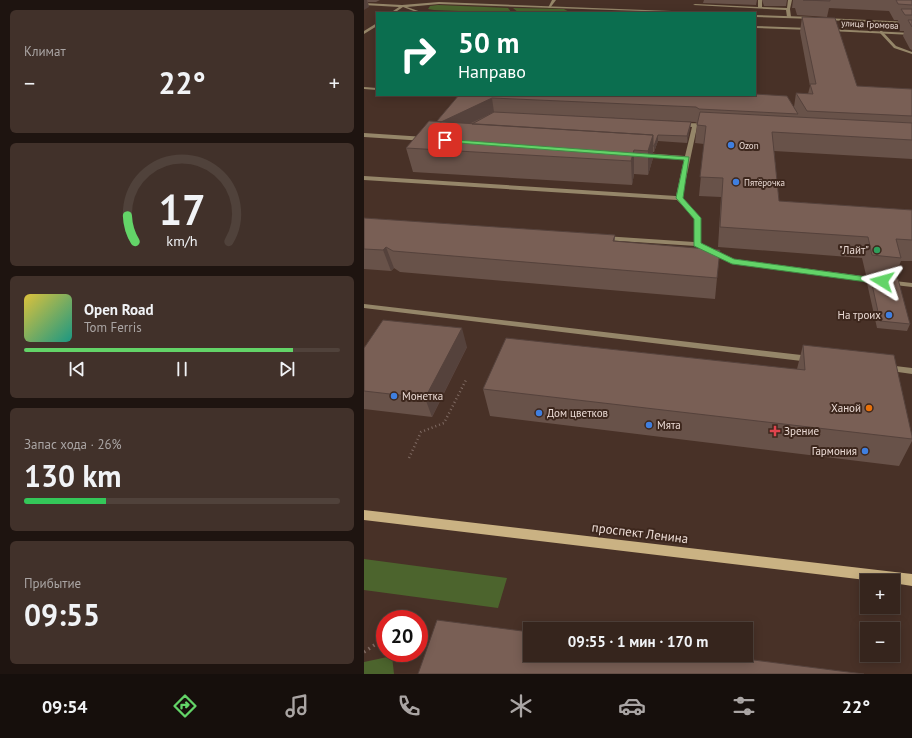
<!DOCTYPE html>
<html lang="ru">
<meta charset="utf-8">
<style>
:root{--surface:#36251d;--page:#41312a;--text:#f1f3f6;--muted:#aaa5a4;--line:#50423b;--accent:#63d468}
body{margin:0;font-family:"PT Sans",sans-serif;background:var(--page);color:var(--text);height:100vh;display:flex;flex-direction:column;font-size:15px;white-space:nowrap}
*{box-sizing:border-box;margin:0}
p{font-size:13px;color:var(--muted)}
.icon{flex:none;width:22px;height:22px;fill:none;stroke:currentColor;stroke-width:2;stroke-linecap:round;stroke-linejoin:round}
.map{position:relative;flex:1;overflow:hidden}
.sheet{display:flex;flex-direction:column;gap:10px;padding:10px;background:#1e1410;width:364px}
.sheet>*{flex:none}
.hud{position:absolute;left:12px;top:12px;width:380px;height:84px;border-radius:0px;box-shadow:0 2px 10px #0003,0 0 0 1px var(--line);background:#0b6e4f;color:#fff;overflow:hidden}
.fabs{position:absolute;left:496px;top:574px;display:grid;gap:8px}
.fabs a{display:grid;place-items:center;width:40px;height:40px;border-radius:0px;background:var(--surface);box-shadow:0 2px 10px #0003,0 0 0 1px var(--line);font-size:20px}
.speed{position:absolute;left:12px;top:610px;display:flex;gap:8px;font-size:20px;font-weight:700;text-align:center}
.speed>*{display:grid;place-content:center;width:52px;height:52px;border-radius:50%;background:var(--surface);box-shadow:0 2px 10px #0003,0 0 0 1px var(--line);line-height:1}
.speed .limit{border:6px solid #d22;background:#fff;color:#111}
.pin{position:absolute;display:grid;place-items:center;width:34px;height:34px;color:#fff;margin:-17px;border-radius:8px;box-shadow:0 2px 6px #0006}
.me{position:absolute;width:44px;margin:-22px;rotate:278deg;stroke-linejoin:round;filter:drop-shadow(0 0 3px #0008)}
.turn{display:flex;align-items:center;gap:14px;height:84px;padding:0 16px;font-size:18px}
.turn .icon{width:52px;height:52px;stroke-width:2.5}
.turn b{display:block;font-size:28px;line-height:34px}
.big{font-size:30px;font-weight:800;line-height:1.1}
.sheet .card{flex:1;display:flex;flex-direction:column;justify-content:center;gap:6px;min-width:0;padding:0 14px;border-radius:6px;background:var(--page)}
.sheet .dial{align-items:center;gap:0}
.dial svg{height:104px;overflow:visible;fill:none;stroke:var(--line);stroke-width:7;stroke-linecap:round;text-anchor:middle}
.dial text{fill:var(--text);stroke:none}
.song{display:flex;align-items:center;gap:12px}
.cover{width:48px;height:48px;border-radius:6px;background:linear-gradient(135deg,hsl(50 70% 55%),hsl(170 70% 35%))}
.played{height:4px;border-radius:2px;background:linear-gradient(90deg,var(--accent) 85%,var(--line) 85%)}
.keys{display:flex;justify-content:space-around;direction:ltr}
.heat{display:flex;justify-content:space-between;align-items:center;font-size:22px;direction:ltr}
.charge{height:6px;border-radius:3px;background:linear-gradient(90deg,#34c759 26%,var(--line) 0)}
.trip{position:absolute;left:159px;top:622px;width:230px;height:40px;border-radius:0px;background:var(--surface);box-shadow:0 2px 10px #0003,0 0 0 1px var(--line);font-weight:800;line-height:40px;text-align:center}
.menu{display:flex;height:64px;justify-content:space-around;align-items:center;background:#160f0c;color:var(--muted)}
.menu .icon{width:28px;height:28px}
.menu .active{color:var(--accent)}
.menu b{font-size:18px;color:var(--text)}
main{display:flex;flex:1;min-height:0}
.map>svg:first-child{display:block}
</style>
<main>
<section class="sheet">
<div class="card"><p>Климат</p>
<div class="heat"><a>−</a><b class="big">22°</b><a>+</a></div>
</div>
<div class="card dial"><svg viewBox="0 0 100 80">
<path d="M14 69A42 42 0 1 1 86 69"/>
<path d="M14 69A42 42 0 0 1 8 49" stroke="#63d468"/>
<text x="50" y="56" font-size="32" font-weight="700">17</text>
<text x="50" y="72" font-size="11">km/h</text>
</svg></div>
<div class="card">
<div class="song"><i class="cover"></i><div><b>Open Road</b><p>Tom Ferris</p></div></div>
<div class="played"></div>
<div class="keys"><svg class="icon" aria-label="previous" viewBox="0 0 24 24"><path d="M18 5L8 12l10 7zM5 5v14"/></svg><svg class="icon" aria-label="pause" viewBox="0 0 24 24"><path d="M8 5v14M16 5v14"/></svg><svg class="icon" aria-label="next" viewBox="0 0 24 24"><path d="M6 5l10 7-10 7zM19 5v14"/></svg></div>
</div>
<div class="card"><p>Запас хода · 26%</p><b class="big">130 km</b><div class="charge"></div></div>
<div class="card"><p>Прибытие</p><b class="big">09:55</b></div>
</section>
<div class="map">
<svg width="548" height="674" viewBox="0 0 548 674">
<rect width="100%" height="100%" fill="#483127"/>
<!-- green -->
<path fill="#4c642d" d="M 74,5 L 144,8 L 148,13 L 70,10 L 64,9 L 66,6 Z
M 149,8 L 200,9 L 207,13 L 155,13 Z
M 0,559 L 143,578 L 134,608 L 0,590 Z
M 28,656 L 30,674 L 0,674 L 0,662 Z"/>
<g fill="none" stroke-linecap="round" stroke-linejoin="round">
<!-- path-far1 -->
<path stroke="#7f6a62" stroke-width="2.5" stroke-dasharray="1 3" stroke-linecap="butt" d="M 45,458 L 57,432 L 80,423 L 102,380"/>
<!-- path -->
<path stroke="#7f6a62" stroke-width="3.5" stroke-dasharray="1.5 4" stroke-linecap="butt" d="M 0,652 L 21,638"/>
<!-- service -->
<path fill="#958669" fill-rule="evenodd" d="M 188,0 L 192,0 L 186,8 L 184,8 Z
M 394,0 L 398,0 L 398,7 L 423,8 L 424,0 L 428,0 L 426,9 L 427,17 L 425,18 L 423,17 L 422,10 L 329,5 L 331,4 L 394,7 Z
M 516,31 L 518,31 L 532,46 L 548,52 L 548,54 L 530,48 L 516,33 Z
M 0,87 L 13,88 L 13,90 L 0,89 Z
M 316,123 C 325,124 337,122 345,126 L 342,128 L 333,127 L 318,198 L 337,218 L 336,243 L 370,259 L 514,278 L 518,280 L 517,282 L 368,263 L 332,246 L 240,240 L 237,238 L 240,236 L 330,242 L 331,218 L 313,200 L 0,180 L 0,176 L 312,196 L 320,159 L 279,157 L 276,155 L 279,153 L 321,156 L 328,127 L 314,126 L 314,124 Z
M 0,133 L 61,137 L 64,139 L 61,141 L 0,137 Z
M 522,280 L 548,283 L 548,287 L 522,284 L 521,282 Z
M 0,304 L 446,356 L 449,357 L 450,359 L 449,361 L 446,362 L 0,308 Z
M 523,365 L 548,368 L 548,374 L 520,370 L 519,368 L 520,366 Z"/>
<!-- tertiary -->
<path fill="#958669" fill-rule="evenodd" d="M 75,2 L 334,12 L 336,13 L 75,4 L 43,7 L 60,13 L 55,13 L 39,7 L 30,13 L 26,13 L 35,7 L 0,5 L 0,3 L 38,5 Z
M 391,15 L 449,17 L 451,18 L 449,19 L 391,17 Z
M 460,18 L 548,22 L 548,24 L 461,20 Z
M 13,23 L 13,26 L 0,34 L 0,31 Z
M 391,26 L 446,28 L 448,29 L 446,30 L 391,28 Z
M 465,29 L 548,33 L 548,35 L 466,31 Z"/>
<!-- secondary -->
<path fill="#cab283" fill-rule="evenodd" d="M 0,510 L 548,574 L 548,586 L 529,583 L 529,581 L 510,581 L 0,520 Z"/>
</g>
<!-- wall -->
<path fill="#685249" d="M 0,0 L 16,0 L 12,2 L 4,2 L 5,7 Z
M 340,0 L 393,0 L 392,5 L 339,3 Z
M 398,0 L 423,0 L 422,6 L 400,6 Z
M 429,0 L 548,0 L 548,50 L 546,49 L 539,36 L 540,31 L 536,31 L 533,25 L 534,20 L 530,20 L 525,11 L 465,8 L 463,17 L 433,15 L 431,8 L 428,8 Z
M 438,17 L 493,86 L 548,89 L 548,159 L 410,151 L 415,201 L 548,210 L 548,261 L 537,261 L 530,278 L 546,324 L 543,331 L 513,328 L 503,283 L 505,276 L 502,275 L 498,258 L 354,247 L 357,197 L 335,196 L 340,144 L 331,143 L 333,123 L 331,122 L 152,113 L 327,122 L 326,128 L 323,143 L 294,141 L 290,152 L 289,152 L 289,158 L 284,175 L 270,174 L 268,185 L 49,172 L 42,148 L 73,121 L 95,95 L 430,107 L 432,93 L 444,94 L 446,86 L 436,32 Z
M 0,218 L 251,235 L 251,241 L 353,278 L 351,299 L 36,272 L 30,268 L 27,271 L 0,269 Z
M 439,345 L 548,436 L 548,441 L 535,466 L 126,416 L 119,389 L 433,369 Z
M 103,347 L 68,417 L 0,409 L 0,348 Z"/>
<!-- shaded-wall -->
<path fill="#55423c" d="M 0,0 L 3,0 L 5,7 L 0,10 Z
M 128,98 L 130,112 L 80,136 L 76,122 Z
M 327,122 L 326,128 L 323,143 L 323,136 Z
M 289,135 L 289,158 L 284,175 L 284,151 Z
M 294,135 L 294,141 L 290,152 L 290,146 Z
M 270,150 L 270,174 L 268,185 L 267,161 Z
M 22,247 L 30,268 L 27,271 L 19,250 Z
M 98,328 L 103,347 L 68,417 L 61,398 Z"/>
<!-- building -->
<path fill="#795f55" stroke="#55423c" d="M 439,0 L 466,0 L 466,1 Z
M 532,0 L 548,0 L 548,5 L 534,4 Z
M 537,9 L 548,9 L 548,15 L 541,15 Z
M 438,17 L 471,18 L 493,86 L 548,89 L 548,116 L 443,111 L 432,93 L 449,94 L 446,84 L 452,84 Z
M 544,20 L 548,20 L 548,27 Z
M 391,94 L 423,96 L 434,114 L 335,109 L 332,107 L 128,98 L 77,122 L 73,121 L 95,95 L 391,95 Z
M 130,112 L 327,122 L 323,136 L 294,135 L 290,146 L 289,146 L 289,135 L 108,124 Z
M 336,112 L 548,123 L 548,140 L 408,132 L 415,201 L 548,210 L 548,240 L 532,239 L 537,258 L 508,255 L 504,237 L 356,227 L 359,178 L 336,177 L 342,126 L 333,125 Z
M 65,121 L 289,135 L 284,151 L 270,150 L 267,161 L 42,148 Z
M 0,218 L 251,235 L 249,241 L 356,250 L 353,278 L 29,251 L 22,247 L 19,250 L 0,249 Z
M 506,275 L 534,279 L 546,324 L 516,321 Z
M 19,320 L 98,328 L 61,398 L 0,391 L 0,348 Z
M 142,338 L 441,370 L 439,345 L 530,355 L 548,436 L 548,439 L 119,389 Z
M 73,620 L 166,632 L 166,655 L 350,655 L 500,674 L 54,674 Z"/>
<!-- route -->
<path fill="#63d468" stroke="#408a44" d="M 79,139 L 325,157 L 319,198 L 337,218 L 337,243 L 370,259 L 518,279 L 522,281 L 518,284 L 368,264 L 330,246 L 330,219 L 312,198 L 320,160 L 81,142 L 79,142 Z"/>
<!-- markers -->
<g fill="#3f7fe0" stroke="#3d271d" stroke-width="1.5">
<circle cx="367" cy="145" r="4"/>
<circle cx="372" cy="182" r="4"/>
<circle cx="525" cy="315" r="4"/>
<circle cx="30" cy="396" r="4"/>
<circle cx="175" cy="413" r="4"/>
<circle cx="285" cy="425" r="4"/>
<circle cx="501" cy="451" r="4"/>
</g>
<circle fill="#2e9e5b" stroke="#3d271d" stroke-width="1.5" cx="513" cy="250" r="4"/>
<circle fill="#e8710a" stroke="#3d271d" stroke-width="1.5" cx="505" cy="408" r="4"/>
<path fill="#e0444e" stroke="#3d271d" stroke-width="1.5" d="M409 425h4v4h4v4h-4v4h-4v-4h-4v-4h4z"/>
<g text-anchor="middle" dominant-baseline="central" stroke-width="4" stroke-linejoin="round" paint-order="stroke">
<!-- far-street labels -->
<g font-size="9" fill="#ebdbd5" stroke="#3d271d">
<text transform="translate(506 24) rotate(3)">улица Громова</text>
</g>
<!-- far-poi labels -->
<g font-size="9" fill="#ebdbd5" stroke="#3d271d" text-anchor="start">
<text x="375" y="145">Ozon</text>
<text x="380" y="182">Пятёрочка</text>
</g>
<!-- poi labels -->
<g font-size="11" fill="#ebdbd5" stroke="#3d271d" text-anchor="end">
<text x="505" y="250">"Лайт"</text>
<text x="517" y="315">На троих</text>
<text x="38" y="396" text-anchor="start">Монетка</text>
<text x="497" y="408">Ханой</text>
<text x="183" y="413" text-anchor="start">Дом цветков</text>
<text x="293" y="425" text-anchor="start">Мята</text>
<text x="420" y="431" text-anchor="start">Зрение</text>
<text x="493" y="451">Гармония</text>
</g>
<!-- near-street labels -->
<g font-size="13" fill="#ebdbd5" stroke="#3d271d">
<text transform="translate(276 533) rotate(7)">проспект Ленина</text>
</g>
</g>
</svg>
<div class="fabs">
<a>+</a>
<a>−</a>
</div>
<div class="speed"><div class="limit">20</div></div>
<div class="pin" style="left:81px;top:140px;background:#d93025"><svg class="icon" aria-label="arrive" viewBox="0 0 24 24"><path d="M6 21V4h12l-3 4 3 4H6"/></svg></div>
<svg class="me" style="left:518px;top:281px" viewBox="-20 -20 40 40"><path d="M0-17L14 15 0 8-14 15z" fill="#63d468" stroke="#fff" stroke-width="4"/></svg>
<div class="trip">09:55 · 1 мин · 170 m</div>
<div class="hud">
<div class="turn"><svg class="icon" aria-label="right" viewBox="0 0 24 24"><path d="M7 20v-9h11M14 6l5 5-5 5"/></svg><div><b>50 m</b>Направо</div></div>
</div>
</div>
</main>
<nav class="menu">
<b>09:54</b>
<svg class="icon active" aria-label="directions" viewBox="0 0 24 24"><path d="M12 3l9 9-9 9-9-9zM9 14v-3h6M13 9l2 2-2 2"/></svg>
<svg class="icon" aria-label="music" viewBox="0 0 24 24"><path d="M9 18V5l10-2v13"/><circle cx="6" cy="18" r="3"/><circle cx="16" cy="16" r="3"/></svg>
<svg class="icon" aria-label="phone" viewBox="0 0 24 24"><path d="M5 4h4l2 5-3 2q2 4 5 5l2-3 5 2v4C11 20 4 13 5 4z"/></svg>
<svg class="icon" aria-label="climate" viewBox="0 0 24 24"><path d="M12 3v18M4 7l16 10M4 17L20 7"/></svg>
<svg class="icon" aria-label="car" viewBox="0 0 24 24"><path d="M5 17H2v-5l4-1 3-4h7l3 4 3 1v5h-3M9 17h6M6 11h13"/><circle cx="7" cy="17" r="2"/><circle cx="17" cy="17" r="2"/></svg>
<svg class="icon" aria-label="filters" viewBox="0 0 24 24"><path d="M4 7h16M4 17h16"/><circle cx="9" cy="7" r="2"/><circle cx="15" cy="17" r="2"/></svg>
<b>22°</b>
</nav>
